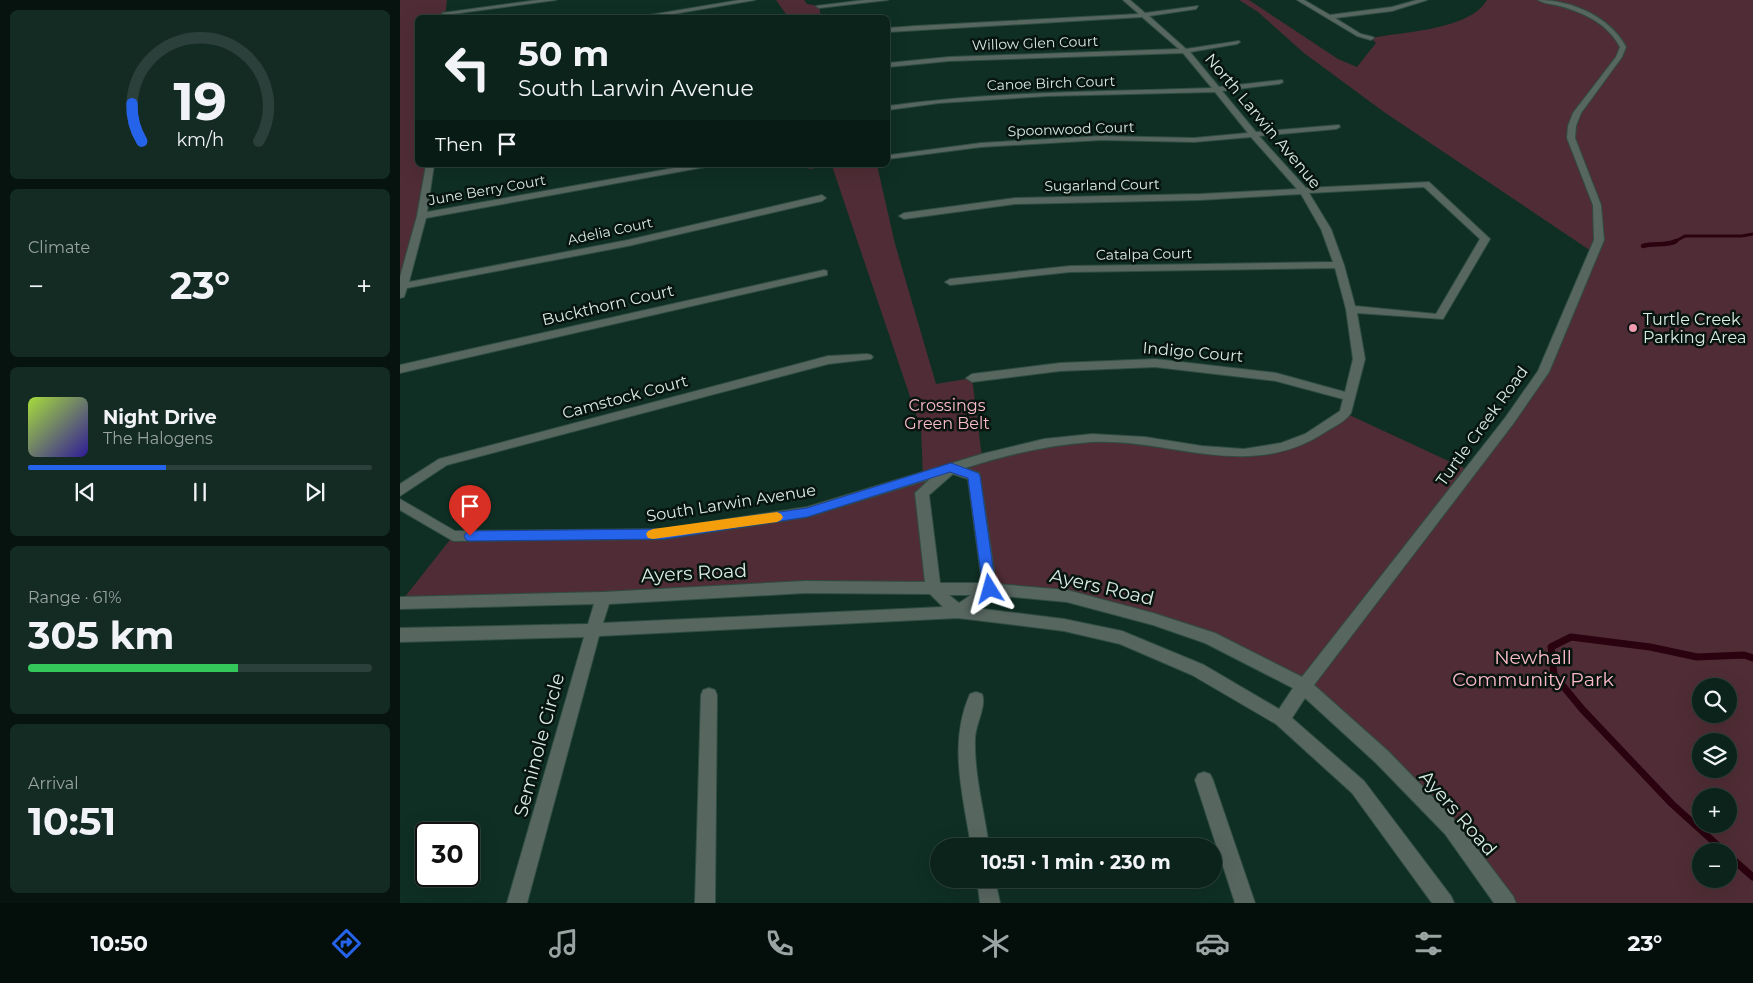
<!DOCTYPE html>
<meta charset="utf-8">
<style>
:root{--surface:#0b231b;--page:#142b24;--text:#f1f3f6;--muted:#9aa4a3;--line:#2b403a;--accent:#2563eb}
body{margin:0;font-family:Montserrat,sans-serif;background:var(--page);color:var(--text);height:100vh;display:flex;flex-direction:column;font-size:19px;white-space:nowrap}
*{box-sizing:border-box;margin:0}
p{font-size:16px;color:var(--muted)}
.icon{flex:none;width:28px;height:28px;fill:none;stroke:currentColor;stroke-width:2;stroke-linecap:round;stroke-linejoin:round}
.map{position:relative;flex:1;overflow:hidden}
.drawer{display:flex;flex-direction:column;gap:10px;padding:10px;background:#06130f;width:400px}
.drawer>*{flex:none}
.banner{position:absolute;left:15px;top:15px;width:475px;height:152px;border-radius:8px;box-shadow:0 5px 20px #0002,0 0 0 1px var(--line);background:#0b231b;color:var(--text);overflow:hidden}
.buttons{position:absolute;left:1292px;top:678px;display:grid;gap:10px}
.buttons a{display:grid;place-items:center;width:45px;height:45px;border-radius:50%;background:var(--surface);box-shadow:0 5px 20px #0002,0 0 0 1px var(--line);font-size:25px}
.speed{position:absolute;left:15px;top:822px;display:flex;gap:10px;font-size:25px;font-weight:700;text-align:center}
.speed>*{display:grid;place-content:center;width:65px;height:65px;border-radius:50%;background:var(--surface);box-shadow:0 5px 20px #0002,0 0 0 1px var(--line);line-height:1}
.speed .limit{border:2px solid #111;border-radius:8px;background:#fff;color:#111}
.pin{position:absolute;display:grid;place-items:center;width:42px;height:42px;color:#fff;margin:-51px -21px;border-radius:50% 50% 50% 0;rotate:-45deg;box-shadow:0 0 5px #0007}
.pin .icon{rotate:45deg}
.me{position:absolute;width:55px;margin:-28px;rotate:352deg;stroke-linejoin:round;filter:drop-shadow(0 0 4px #0008)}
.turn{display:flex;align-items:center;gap:18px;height:105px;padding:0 20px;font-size:22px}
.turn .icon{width:65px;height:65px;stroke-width:2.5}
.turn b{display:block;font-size:35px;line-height:42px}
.then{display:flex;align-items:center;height:48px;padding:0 20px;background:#0003;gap:10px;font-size:19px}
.big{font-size:38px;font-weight:700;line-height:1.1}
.drawer .widget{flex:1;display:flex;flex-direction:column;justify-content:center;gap:8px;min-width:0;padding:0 18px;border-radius:8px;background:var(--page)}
.drawer .dial{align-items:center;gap:0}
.dial svg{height:130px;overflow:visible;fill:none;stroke:var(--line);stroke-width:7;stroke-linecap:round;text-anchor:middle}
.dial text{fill:var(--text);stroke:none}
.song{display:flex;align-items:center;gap:15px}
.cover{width:60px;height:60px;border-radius:8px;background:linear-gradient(135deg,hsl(80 70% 55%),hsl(250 70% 35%))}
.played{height:5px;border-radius:2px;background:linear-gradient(90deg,var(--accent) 40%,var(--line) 40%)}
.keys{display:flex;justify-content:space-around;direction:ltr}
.heat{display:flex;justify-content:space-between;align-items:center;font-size:28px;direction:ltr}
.charge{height:8px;border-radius:4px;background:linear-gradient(90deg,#34c759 61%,var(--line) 0)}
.trip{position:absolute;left:530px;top:838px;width:292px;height:50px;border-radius:25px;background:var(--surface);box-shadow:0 5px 20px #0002,0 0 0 1px var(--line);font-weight:700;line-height:50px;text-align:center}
.dock{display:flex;height:80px;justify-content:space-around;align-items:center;background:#040e0b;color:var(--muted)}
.dock .icon{width:35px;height:35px}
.dock .selected{color:var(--accent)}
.dock b{font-size:22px;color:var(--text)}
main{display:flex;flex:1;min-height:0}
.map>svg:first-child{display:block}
</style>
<main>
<section class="drawer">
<div class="widget dial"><svg viewBox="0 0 100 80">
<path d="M14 69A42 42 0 1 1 86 69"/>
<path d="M14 69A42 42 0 0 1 8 46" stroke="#2563eb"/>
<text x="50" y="56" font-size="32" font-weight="700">19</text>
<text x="50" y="72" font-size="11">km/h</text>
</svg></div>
<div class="widget"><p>Climate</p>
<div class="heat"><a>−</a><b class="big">23°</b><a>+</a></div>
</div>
<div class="widget">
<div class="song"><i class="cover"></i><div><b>Night Drive</b><p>The Halogens</p></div></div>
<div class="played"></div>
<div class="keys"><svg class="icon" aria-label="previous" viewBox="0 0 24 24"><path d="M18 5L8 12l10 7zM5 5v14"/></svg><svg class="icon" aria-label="pause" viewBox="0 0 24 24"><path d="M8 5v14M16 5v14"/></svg><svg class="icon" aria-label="next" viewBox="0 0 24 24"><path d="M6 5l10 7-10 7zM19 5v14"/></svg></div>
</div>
<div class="widget"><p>Range · 61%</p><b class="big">305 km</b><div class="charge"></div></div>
<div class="widget"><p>Arrival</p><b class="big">10:51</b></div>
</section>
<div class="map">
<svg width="1353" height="903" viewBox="0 0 1353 903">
<rect width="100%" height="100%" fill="#0f2f24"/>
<!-- green -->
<path fill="#502d36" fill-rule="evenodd" d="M 0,0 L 47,0 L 45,17 L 18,18 L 18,165 L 30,165 L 0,295 Z
M 376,0 L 404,0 L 407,4 L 419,6 L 421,17 L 388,17 Z
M 839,0 L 849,0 L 938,59 L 957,67 L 976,43 L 971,38 C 1002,32 1070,30 1087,0 L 1353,0 L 1353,903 L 1106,903 L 1051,828 L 904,686 L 810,638 L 667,596 L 590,589 L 574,476 L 551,468 L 522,493 L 533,588 L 0,603 L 53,536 L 264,534 L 407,512 L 523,476 L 521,429 L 432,166 L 409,169 L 407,165 L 477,165 L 495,244 L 536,384 L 572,378 L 582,458 L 692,438 L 844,453 L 883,447 L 945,413 L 1070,471 L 1143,372 L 1194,253 L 984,112 L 904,53 L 858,12 ZM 1301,686 L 1329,686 L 1329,714 L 1301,714 ZM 1301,741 L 1329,741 L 1329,769 L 1301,769 ZM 1301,796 L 1329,796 L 1329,824 L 1301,824 ZM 1301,851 L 1329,851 L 1329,879 L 1301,879 Z"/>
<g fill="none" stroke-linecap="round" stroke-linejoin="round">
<!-- stream-far2 -->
<path stroke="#2a0210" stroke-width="3" d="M 1274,242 L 1285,236 L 1342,236 L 1353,234"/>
<!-- stream-far1 -->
<path stroke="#2a0210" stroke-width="4.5" d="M 1243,246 C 1254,243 1268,246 1276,241"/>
<!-- stream -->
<path stroke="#2a0210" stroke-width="7" d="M 1324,851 L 1272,804 L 1182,709 L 1154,675 L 1151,647 L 1171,637 L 1250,647 L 1297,657 L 1344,655 L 1353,658
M 1329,856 L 1353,877"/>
<defs>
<path id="minor" d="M 138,0 L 156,0 L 45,15 L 42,13 Z
M 340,0 L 355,0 L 250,18 L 232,18 Z
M 465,0 L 488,0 L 419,8 L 416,6 Z
M 723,0 L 730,0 L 745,13 L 798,6 L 796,9 L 749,16 L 786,49 L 839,41 L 840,42 L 837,44 L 790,52 L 819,87 L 882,80 L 883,82 L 879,84 L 822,91 L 856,132 L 939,125 L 940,127 L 936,129 L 859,136 L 906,188 L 1029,182 L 1090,239 L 1043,319 L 957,313 L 965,359 L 951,413 C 946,421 935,426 927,431 C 850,483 773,438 691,442 C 648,445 606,455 565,468 L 579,473 L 580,476 L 596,584 L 667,590 L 753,613 L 815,633 L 902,677 L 1105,418 L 1138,371 L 1194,240 L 1193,205 L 1167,138 L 1168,126 L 1173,113 L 1216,57 L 1220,47 C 1208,24 1185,13 1160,6 C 1153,4 1144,4 1138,0 C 1172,0 1210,17 1226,47 L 1222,57 L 1181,113 L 1176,126 L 1175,138 L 1201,205 L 1204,240 L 1149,372 L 1113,424 L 914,685 L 988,751 L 1057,822 L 1113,896 L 1116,903 L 1094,903 L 1045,834 L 976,763 L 905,698 L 892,718 L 964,781 L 1051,896 L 1054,903 L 1032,903 L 952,793 L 876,724 L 792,675 L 720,644 L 664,631 L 558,618 L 199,636 L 127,903 L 107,903 L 184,637 L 0,642 L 0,628 L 188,624 L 194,604 L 0,609 L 0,597 L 204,592 L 405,581 L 525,582 L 515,493 L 530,479 L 407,517 L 264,539 L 53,541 L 0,510 L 0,499 L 55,531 L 264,529 L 407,507 L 582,454 L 644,439 L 692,434 L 745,437 L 802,446 L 844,449 L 881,443 L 905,434 L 940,411 L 943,399 L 876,381 L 755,367 L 660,371 L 572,382 L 566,378 L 572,374 L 660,363 L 755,359 L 876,373 L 945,392 L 953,359 L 946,309 L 935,268 L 670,272 L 550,285 L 545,282 L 550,279 L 670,266 L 933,262 L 921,229 L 901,194 L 800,200 L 615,204 L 504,219 L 499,216 L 504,213 L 615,198 L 800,194 L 897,189 L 851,137 L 794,142 L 701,140 L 581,147 L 488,159 L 488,155 L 490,155 L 581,143 L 701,136 L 794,138 L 848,133 L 815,92 L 648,96 L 539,103 L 488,110 L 488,106 C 595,91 703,92 812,88 L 783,53 L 549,61 L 488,67 L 488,63 L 549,57 L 779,49 L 742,17 L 488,32 L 488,28 L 515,26 L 739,14 ZM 1024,187 L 1080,239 L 1036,314 L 955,306 L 944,265 L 931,229 L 909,193 ZM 553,474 L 568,479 L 582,583 L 540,583 L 529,495 ZM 405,593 L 530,594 L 543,607 L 203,623 L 209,604 ZM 549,595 L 571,595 L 559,603 ZM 592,595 L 667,602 L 753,625 L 805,643 L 893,688 L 879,709 L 804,665 L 722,631 L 664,619 L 575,608 Z
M 897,0 L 904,0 L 930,15 L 992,7 L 1017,0 L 1027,0 L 992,11 L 935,18 L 961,34 L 973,37 L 974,38 L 971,40 L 957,36 Z
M 26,165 L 34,165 L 27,212 L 291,165 L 309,165 L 305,167 L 26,218 L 9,282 L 228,240 L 422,195 L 426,198 L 422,201 L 228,246 L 7,288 L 4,297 L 0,298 L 0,277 L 17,216 Z
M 424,270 L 427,271 L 427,275 L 0,373 L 0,365 Z
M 467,354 L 471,355 L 473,357 L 471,359 L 428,364 L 47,465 L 0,496 L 0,484 L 39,459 L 428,356 Z
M 309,688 L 315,690 L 317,695 L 315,903 L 295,903 L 301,695 L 303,690 Z
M 576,692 L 582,694 C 587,706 575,725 575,739 C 574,775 584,810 589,846 L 571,846 C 563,795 548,743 570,694 Z
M 804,772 L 810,774 L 813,780 L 855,903 L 835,903 L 795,780 L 798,774 Z
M 577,879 L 595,879 L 600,903 L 580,903 Z"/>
</defs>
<!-- minor casing -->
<use href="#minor" stroke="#2f4d43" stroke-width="2"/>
<!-- minor -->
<use href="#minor" fill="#586660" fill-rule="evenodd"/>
</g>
<!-- route -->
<path fill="#2563eb" stroke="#184099" d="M 551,463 L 578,473 L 580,476 L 596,589 L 594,593 L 590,594 L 585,593 L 583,589 L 568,478 L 550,472 L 407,517 L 264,539 L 70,541 L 66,540 L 64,536 L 66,533 L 70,531 L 264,529 L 407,508 Z"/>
<!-- slow -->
<path fill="#f59e0b" d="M 377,512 L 381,514 L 383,517 L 381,520 L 377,522 L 253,539 L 248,538 L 246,534 L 248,531 L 253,529 Z"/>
<!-- markers -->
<circle fill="#f29aaf" stroke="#07140f" stroke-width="2" cx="1233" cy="328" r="5"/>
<g text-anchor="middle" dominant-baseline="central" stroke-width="5" stroke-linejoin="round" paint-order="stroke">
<!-- far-street labels -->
<g font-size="14" fill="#d9ebe3" stroke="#07140f">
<text transform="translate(635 43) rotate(-2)">Willow Glen Court</text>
<text transform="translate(651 83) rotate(-2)">Canoe Birch Court</text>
<text transform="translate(671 129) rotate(-2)">Spoonwood Court</text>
<text transform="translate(702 185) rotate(-1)">Sugarland Court</text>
<text transform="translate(87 190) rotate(-10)">June Berry Court</text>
<text transform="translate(210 231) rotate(-12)">Adelia Court</text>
<text transform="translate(744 254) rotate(-1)">Catalpa Court</text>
</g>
<!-- street labels -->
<g font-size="16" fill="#d9ebe3" stroke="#07140f">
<text transform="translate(863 121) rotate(50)">North Larwin Avenue</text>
<text transform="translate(208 305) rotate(-13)">Buckthorn Court</text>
<text transform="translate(793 352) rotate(5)">Indigo Court</text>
<text transform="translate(225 397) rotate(-15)">Camstock Court</text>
<text transform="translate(1082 426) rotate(-54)">Turtle Creek Road</text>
<text transform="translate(331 503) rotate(-9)">South Larwin Avenue</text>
</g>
<!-- poi labels -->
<g font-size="16" fill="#d9ebe3" stroke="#07140f" text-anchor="start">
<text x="1243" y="319">Turtle Creek<tspan x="1243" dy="18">Parking Area</tspan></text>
</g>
<!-- park labels -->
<g font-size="16" fill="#fdbbc9" stroke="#07140f">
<text x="547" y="405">Crossings<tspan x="547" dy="18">Green Belt</tspan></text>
</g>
<!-- near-street labels -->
<g font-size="19" fill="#d9ebe3" stroke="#07140f">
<text transform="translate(294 573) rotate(-3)">Ayers Road</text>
<text transform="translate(702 587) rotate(13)">Ayers Road</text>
<text transform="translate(139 745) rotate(-75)">Seminole Circle</text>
<text transform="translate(1058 813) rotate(49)">Ayers Road</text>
</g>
<!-- near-park labels -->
<g font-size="19" fill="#fdbbc9" stroke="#07140f">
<text x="1133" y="657">Newhall<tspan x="1133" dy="22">Community Park</tspan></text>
</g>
</g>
</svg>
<div class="buttons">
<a><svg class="icon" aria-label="search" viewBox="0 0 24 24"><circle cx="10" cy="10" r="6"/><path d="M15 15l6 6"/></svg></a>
<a><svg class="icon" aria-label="layers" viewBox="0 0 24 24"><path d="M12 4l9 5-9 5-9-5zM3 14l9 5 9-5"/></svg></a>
<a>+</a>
<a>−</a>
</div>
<div class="speed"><div class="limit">30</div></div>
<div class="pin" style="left:70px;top:536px;background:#d93025"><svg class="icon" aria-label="arrive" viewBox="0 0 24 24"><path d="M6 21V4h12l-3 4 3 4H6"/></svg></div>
<svg class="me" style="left:590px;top:589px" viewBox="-20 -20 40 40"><path d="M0-17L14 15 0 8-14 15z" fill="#2563eb" stroke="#fff" stroke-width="4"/></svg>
<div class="trip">10:51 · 1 min · 230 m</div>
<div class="banner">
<div class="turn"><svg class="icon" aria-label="left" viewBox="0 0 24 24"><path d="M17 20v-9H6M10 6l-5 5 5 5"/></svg><div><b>50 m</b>South Larwin Avenue</div></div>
<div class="then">Then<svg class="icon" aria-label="arrive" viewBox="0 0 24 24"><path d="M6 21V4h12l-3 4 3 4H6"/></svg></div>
</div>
</div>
</main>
<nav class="dock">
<b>10:50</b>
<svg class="icon selected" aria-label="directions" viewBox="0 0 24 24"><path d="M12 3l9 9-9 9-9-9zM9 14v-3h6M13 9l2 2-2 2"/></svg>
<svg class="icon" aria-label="music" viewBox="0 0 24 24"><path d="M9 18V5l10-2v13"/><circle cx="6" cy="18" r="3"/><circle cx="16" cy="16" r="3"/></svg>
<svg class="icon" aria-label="phone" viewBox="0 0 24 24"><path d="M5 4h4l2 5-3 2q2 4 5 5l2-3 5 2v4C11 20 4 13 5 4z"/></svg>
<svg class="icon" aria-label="climate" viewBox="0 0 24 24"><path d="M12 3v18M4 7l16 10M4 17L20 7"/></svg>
<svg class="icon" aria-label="car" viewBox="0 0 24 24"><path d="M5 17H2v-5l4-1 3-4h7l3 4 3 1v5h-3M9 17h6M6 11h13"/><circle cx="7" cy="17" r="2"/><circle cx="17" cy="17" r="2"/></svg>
<svg class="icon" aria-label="filters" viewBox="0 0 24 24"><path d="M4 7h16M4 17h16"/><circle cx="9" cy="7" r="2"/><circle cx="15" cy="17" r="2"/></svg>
<b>23°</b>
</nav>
